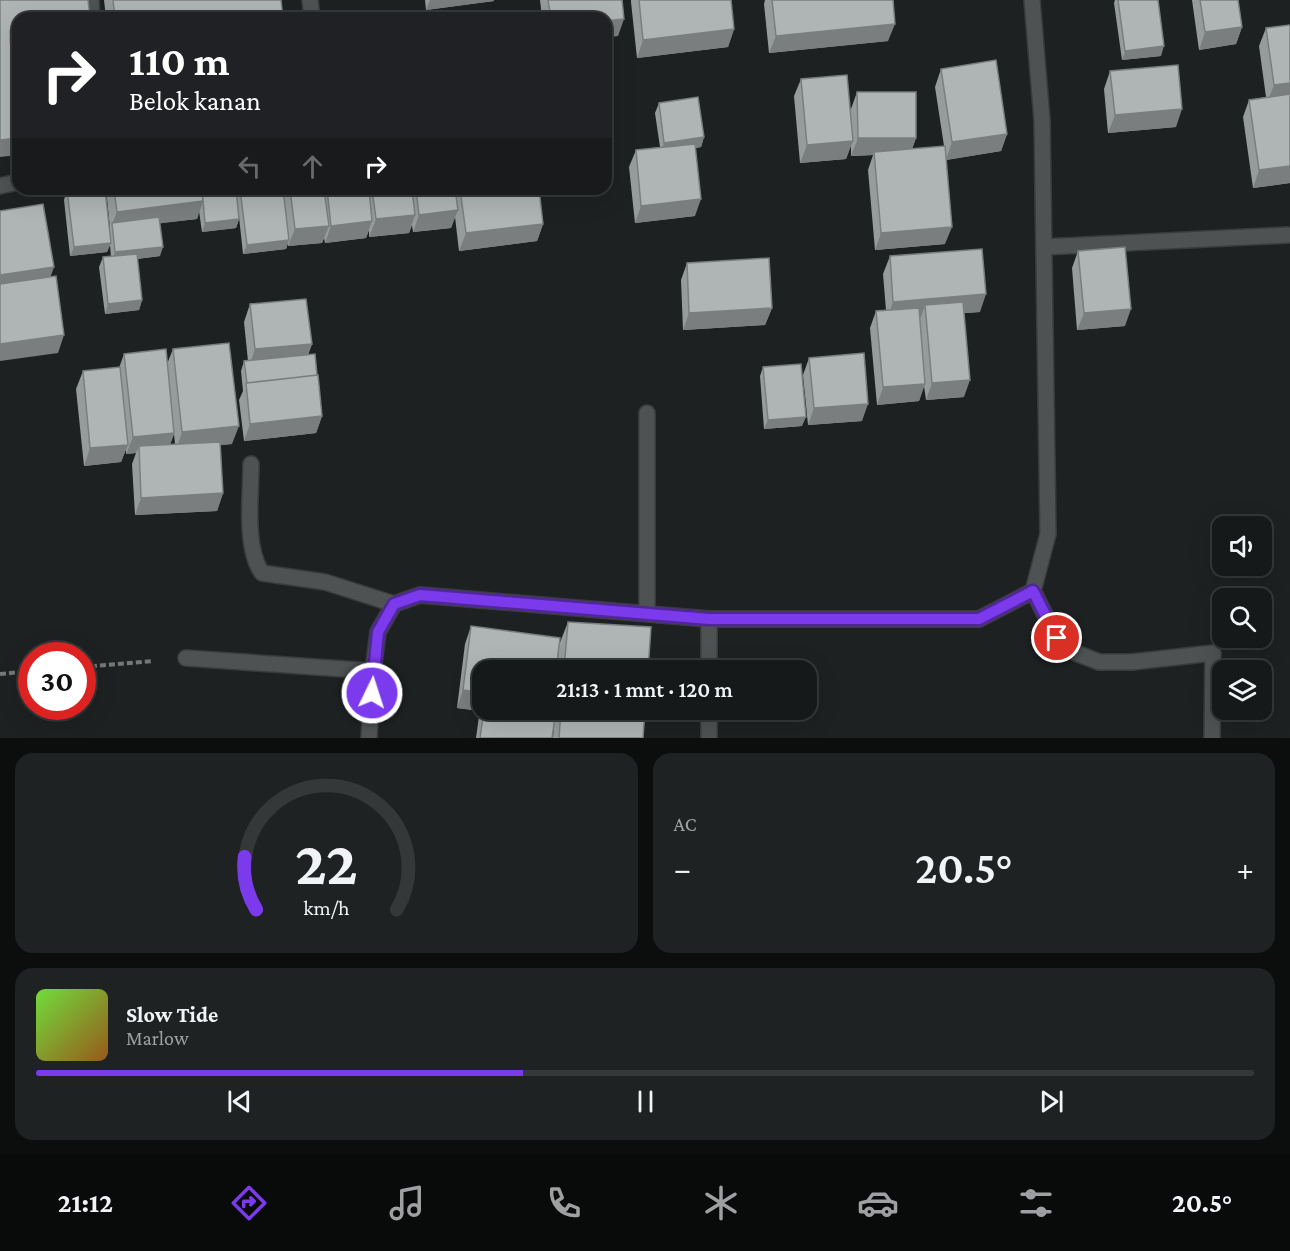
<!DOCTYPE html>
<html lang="id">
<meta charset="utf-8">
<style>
:root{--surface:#16191a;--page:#1f2223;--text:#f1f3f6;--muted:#9ea0a2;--line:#353839;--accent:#7c3aed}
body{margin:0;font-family:"Crimson Pro",serif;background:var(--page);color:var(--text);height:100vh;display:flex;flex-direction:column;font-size:22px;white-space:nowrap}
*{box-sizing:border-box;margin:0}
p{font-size:20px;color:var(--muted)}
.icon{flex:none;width:33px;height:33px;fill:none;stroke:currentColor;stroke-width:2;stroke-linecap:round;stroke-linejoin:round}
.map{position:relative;height:738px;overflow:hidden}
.sheet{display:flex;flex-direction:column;gap:15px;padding:15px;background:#0c0e0e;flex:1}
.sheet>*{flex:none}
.guide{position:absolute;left:12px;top:12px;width:600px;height:183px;border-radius:18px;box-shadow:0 6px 24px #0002,0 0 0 2px var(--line);background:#202124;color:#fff;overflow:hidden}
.buttons{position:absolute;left:1212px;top:516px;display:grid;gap:12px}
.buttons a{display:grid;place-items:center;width:60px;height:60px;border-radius:12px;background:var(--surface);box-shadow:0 6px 24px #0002,0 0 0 2px var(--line);font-size:30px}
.speed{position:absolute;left:18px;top:642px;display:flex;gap:12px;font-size:30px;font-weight:700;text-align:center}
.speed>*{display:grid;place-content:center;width:78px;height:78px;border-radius:50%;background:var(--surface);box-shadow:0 6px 24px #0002,0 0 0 2px var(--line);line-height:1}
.speed .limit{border:9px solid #d22;background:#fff;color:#111}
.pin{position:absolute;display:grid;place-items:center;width:51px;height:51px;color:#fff;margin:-26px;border:3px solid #fff;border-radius:50%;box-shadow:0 2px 6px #0007}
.me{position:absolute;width:66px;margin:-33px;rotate:4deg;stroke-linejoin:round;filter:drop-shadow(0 0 4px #0008)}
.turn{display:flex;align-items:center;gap:21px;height:126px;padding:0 18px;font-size:27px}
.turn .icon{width:78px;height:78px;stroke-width:2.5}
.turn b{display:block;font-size:42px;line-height:51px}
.lanes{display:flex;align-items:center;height:57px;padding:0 18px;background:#0003;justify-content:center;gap:30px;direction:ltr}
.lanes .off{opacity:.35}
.big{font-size:45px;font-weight:600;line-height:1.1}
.sheet .card{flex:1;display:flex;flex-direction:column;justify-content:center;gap:9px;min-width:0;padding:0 21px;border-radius:18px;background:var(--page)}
.sheet .dial{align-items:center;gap:0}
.dial svg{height:156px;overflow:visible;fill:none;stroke:var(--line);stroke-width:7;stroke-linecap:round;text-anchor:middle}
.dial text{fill:var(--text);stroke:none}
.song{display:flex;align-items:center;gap:18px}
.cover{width:72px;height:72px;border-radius:9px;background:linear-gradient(135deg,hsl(100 70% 55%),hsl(30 70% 35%))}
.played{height:6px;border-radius:3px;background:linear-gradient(90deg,var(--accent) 40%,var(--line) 40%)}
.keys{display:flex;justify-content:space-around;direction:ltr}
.heat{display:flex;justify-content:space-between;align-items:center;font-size:33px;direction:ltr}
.sheet .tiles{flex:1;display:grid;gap:15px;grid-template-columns:1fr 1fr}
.card:last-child{grid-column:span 2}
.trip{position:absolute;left:472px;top:660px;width:345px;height:60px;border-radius:18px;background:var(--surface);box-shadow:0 6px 24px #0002,0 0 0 2px var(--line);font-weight:600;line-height:60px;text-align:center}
.menu{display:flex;height:96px;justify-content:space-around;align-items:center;background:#090a0a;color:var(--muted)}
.menu .icon{width:42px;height:42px}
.menu .current{color:var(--accent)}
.menu b{font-size:27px;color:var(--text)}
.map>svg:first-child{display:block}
</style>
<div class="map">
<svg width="1290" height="738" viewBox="0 0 1290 738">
<rect width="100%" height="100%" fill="#1e2122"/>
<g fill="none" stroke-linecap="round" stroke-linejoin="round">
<defs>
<path id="minor" d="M 91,0 L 92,18
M 310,0 L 312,18
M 0,186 L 18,182
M 1044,247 L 1288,235
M 251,464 C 251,496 244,547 262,573 L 325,582 L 394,604
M 1033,591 L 1057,638 L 1076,653 L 1099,662 L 1132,662 L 1213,653 L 1212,738
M 647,614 L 647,413
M 186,658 L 373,671
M 709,670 L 709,619
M 369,738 L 373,671 L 378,632 L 394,604 L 420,595 L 709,619 L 979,619 L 1033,591 L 1048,534 L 1042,120 L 1032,0
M 709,738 L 709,710"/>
</defs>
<!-- minor casing -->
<use href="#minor" stroke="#393b3c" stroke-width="18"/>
<!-- path -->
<path stroke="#757778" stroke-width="4" stroke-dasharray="6 3" stroke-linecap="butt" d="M 82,667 L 153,661
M 0,674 L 32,671"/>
<!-- minor -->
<use href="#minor" stroke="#4e5253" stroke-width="15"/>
</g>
<!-- wall -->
<path fill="#969b9c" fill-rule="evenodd" d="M 104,0 L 281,0 L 283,18 L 106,18 Z
M 425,0 L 494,0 L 494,1 L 426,10 Z
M 540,0 L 622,0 L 618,36 L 606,18 L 542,18 Z
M 631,0 L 731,0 L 734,29 L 728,47 L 637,58 L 631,2 Z
M 765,0 L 893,0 L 888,41 L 769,53 L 764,4 Z
M 1115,0 L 1118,0 L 1161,56 L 1122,60 L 1114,3 Z
M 1192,0 L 1238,0 L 1242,27 L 1236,44 L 1199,50 Z
M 1266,28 L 1290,183 L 1253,188 L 1243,117 L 1249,100 L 1266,97 L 1259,46 Z
M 941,69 L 1007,134 L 1001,151 L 946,160 L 945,244 L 875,250 L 868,170 L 873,155 L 851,156 L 851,145 L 846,159 L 800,163 L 794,96 L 801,79 L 851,124 L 851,109 L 857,92 L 916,138 L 912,149 L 944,146 L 935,87 Z
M 1110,71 L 1176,127 L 1108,133 L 1104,89 Z
M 659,103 L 704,137 L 701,147 L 696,148 L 695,216 L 635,223 L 629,167 L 636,150 L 660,147 L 655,113 Z
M 106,189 L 236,189 L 239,219 L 236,228 L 202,232 L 199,211 L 197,219 L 160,223 L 160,256 L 137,259 L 142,300 L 139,310 L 105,314 L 99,267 L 103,257 L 111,257 L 110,245 L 107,252 L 70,256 L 64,200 L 67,190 L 109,230 L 110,228 Z
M 240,189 L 539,189 L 543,224 L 537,241 L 459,251 L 455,217 L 451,228 L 413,232 L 412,225 L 409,233 L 369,237 L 369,230 L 366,238 L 325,243 L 324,238 L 322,243 L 288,246 L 288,243 L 286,249 L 243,254 L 237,198 Z
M 1078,251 L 1125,326 L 1077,330 L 1072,268 Z
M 890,256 L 980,312 L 964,313 L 964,397 L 926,400 L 924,386 L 919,401 L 877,405 L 870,328 L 876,311 L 886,310 L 883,274 Z
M 687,263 L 772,308 L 765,325 L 683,330 L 681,280 Z
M 250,304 L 312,344 L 308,355 L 322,416 L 316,433 L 244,441 L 239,400 L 243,391 L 241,371 L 244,361 L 248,361 L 244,322 Z
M 173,349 L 232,444 L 220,445 L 223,493 L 217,511 L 135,515 L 132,464 L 136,453 L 126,454 L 126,449 L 121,462 L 84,466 L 76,389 L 83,371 L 119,368 L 124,354 L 167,364 ZM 174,434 L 175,444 L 170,445 Z
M 809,358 L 862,421 L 808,425 L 803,375 Z
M 763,367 L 802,426 L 764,429 L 760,376 Z
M 568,622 L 648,670 L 557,670 L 559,645 Z
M 471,626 L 483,670 L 483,710 L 645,710 L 643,738 L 553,738 L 554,724 L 552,738 L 476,738 L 479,716 L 481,711 L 457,708 L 465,644 Z"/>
<!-- shaded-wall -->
<path fill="#7a7e7f" d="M 430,0 L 494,0 L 494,1 L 426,10 Z
M 624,19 L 618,36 L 606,38 L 606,21 Z
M 895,24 L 888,41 L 769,53 L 776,36 Z
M 1242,27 L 1236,44 L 1199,50 L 1205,32 Z
M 734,29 L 728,47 L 637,58 L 643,40 Z
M 18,30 L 18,47 L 7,39 L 10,31 Z
M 1164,46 L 1161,56 L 1122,60 L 1125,51 Z
M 1290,83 L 1290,99 L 1267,103 L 1274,85 Z
M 1182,109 L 1176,127 L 1108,133 L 1115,115 Z
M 1007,134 L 1001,151 L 946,160 L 952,142 Z
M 704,137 L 701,147 L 661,153 L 664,143 Z
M 18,138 L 18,155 L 0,157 L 0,140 Z
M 858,138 L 916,138 L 910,155 L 874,152 L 873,155 L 851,156 Z
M 853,141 L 846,159 L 800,163 L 807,145 Z
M 1290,166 L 1290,183 L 1253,188 L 1259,170 Z
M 701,199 L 695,216 L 635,223 L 641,206 Z
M 203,201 L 197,219 L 113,229 L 112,224 L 117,212 Z
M 458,210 L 451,228 L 413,232 L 419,215 Z
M 415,215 L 409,233 L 369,237 L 376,219 Z
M 239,219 L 236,228 L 202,232 L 205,223 Z
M 372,221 L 366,238 L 325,243 L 331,226 Z
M 543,224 L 537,241 L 459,251 L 466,233 Z
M 329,226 L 322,243 L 288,246 L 295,229 Z
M 952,227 L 945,244 L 875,250 L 881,233 Z
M 289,240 L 286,249 L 243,254 L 247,245 Z
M 111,243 L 107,252 L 70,256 L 74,247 Z
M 163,247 L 160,256 L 112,262 L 115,252 Z
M 54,267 L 48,284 L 0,292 L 0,275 Z
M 986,294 L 980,312 L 926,316 L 925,305 L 921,317 L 887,319 L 893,302 Z
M 142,300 L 139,310 L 105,314 L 108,304 Z
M 772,308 L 765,325 L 683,330 L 689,313 Z
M 1131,309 L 1125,326 L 1077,330 L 1084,313 Z
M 64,335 L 58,353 L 0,361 L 0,344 Z
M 312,344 L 305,361 L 249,367 L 255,349 Z
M 970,380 L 964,397 L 926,400 L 932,383 Z
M 925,384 L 919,401 L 877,405 L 883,387 Z
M 868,404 L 862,421 L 808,425 L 814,408 Z
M 322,416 L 316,433 L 244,441 L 250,424 Z
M 806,417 L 802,426 L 764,429 L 768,420 Z
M 239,426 L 232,444 L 176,450 L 182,432 Z
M 174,433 L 168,450 L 139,446 L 136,453 L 126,454 L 133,437 Z
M 128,445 L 121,462 L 84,466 L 90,448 Z
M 223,493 L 217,511 L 135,515 L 141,498 Z
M 463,690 L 483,693 L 483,706 L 481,711 L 457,708 Z"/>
<!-- building -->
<path fill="#afb4b5" stroke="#7a7e7f" stroke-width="1.5" d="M 0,0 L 88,0 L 90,18 L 18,18 L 18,30 L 10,31 L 12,60 L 18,59 L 18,138 L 0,140 Z
M 113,0 L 281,0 L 283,18 L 115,18 Z
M 548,0 L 622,0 L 624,19 L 606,21 L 606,18 L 551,18 Z
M 639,0 L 731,0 L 734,29 L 643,40 Z
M 772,0 L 893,0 L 895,24 L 776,36 Z
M 1118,0 L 1158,0 L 1164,46 L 1125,51 Z
M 1200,0 L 1238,0 L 1242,27 L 1205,32 Z
M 1290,25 L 1290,83 L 1274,85 L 1266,28 Z
M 18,38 L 18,59 L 12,60 L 10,39 Z
M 996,60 L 1007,134 L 952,142 L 941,69 Z
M 1178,65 L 1182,109 L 1115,115 L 1110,71 Z
M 847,75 L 853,141 L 807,145 L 801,79 Z
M 857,92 L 916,92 L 916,138 L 858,138 Z
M 1290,94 L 1290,166 L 1259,170 L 1249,100 Z
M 698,97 L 704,137 L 664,143 L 659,103 Z
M 695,144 L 701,199 L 641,206 L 636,150 Z
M 945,146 L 952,227 L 881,233 L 874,152 Z
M 77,189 L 105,189 L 111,243 L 74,247 L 67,190 Z
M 114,189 L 202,189 L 203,201 L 117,212 Z
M 202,189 L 236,189 L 239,219 L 205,223 Z
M 240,189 L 283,189 L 289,240 L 247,245 Z
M 290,189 L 324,189 L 329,226 L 295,229 Z
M 327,189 L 369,189 L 372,221 L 331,226 Z
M 372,189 L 412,189 L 415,215 L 376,219 Z
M 416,189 L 455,189 L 458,210 L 419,215 Z
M 460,189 L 539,189 L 543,224 L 466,233 Z
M 43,204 L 54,267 L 0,275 L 0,211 Z
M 159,217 L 163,247 L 115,252 L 112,223 Z
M 1125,247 L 1131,309 L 1084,313 L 1078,251 Z
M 982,249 L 986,294 L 893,302 L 890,256 Z
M 137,254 L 142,300 L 108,304 L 103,257 Z
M 769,258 L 772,308 L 689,313 L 687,263 Z
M 56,276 L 64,335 L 0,344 L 0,284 Z
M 306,299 L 312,344 L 255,349 L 250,304 Z
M 963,302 L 970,380 L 932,383 L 925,305 Z
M 919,308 L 925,384 L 883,387 L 876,311 Z
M 229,343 L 239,426 L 182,432 L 173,349 Z
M 166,349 L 174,433 L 133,437 L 124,354 Z
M 864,353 L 868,404 L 814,408 L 809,358 Z
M 315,354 L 317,375 L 247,383 L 244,361 Z
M 801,364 L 806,417 L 768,420 L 763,367 Z
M 120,367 L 128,445 L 90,448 L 83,371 Z
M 318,375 L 322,416 L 250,424 L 246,383 Z
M 220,442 L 223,493 L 141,498 L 139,446 Z
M 568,622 L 651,627 L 648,670 L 564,670 Z
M 471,626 L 560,638 L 556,670 L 483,670 L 483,693 L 463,690 Z
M 484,710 L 556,710 L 552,738 L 480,738 Z
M 561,710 L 645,710 L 643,738 L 559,738 Z"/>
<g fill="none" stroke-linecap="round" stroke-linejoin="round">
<defs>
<path id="route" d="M 372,693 L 378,632 L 394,604 L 420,595 L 709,619 L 979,619 L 1033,591 L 1057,638"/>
</defs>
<!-- route casing -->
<use href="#route" stroke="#51269a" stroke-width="15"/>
<!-- route -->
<use href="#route" stroke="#7c3aed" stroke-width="10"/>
</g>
</svg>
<div class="buttons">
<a><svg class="icon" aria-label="sound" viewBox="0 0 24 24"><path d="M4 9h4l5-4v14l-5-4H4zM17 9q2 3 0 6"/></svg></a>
<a><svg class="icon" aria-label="search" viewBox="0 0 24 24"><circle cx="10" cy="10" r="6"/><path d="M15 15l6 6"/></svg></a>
<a><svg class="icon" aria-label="layers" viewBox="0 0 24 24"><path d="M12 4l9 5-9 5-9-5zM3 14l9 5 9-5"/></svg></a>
</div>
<div class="speed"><div class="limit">30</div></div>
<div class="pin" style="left:1057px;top:638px;background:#d93025"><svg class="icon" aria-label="arrive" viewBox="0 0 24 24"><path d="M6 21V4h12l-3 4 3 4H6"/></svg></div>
<svg class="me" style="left:372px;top:693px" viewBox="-20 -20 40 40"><circle r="17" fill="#7c3aed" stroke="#fff" stroke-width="3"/><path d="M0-11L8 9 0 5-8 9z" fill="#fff"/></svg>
<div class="trip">21:13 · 1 mnt · 120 m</div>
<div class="guide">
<div class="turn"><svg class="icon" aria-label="right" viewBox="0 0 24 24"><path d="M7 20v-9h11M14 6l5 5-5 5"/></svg><div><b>110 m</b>Belok kanan</div></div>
<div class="lanes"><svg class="icon off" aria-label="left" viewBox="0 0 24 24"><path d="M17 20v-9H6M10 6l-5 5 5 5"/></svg><svg class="icon off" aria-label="ahead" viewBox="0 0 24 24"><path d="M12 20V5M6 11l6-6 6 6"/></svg><svg class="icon" aria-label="right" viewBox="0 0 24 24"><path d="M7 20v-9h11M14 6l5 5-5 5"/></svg></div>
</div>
</div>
<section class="sheet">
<div class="tiles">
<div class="card dial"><svg viewBox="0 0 100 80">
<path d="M14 69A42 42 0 1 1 86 69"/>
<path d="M14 69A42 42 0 0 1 8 42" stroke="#7c3aed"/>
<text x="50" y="56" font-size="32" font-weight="700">22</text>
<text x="50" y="72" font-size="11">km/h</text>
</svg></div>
<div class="card"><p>AC</p>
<div class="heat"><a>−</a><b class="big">20.5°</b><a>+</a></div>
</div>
<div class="card">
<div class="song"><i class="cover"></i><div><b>Slow Tide</b><p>Marlow</p></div></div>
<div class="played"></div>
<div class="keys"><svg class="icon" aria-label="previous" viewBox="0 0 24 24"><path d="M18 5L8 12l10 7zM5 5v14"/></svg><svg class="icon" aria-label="pause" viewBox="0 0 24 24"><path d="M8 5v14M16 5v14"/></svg><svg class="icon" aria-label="next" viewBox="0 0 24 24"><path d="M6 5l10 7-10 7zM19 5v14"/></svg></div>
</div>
</div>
</section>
<nav class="menu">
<b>21:12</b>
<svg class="icon current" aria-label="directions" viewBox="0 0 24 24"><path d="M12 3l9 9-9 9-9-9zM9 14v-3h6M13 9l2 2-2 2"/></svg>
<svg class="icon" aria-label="music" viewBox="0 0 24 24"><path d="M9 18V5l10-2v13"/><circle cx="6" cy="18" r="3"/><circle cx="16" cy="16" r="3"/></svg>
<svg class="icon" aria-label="phone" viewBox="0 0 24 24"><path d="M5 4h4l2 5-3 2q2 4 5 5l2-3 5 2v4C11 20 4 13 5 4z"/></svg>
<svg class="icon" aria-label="climate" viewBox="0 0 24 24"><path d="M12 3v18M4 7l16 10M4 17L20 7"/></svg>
<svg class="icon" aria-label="car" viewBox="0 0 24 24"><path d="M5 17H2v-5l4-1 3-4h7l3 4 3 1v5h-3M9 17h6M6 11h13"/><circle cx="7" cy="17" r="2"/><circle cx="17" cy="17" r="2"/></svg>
<svg class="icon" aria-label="filters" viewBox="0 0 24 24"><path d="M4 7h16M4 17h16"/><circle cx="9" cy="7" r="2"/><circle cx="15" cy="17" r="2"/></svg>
<b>20.5°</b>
</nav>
